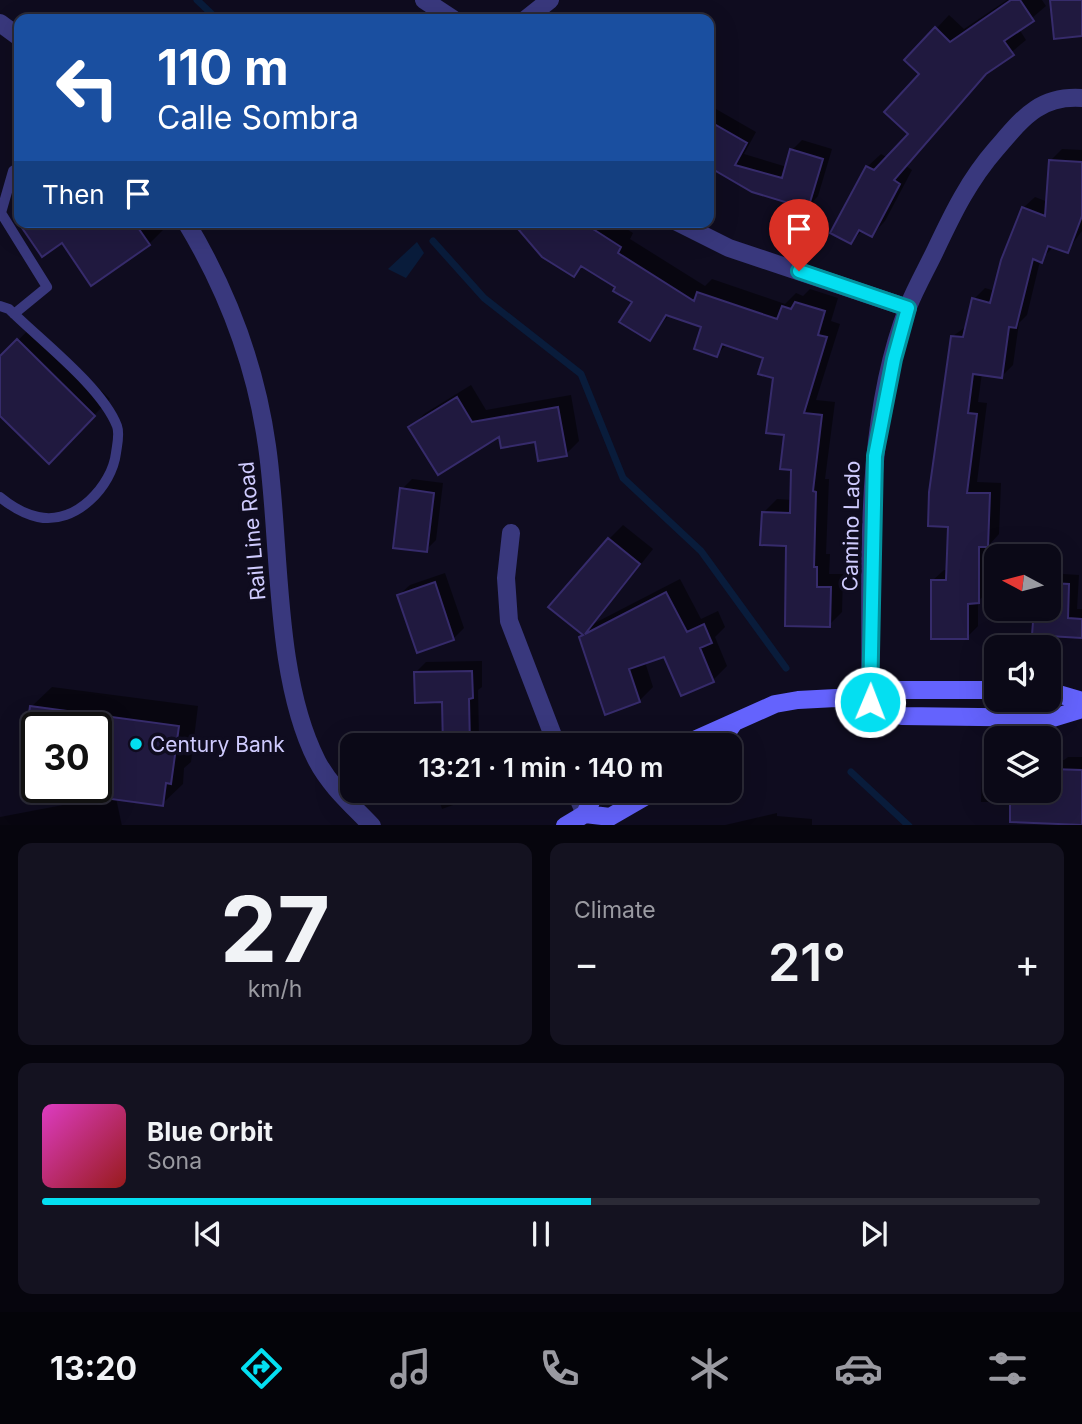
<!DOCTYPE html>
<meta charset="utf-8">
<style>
:root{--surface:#0b0917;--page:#141220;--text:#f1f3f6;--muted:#9a9aa1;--line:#2b2a36;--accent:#04dff1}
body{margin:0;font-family:Inter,sans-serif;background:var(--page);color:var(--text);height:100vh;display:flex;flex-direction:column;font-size:26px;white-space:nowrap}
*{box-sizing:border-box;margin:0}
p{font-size:23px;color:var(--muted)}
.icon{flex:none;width:38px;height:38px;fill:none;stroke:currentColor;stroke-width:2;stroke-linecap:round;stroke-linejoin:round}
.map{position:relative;height:825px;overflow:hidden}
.sheet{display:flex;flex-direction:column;gap:18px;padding:18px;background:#06050d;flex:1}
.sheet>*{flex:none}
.hud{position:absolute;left:14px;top:14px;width:700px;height:214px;border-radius:14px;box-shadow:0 7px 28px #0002,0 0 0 2px var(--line);background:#1a4fa0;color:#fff;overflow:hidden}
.needle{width:46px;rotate:277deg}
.buttons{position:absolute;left:984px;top:544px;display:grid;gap:14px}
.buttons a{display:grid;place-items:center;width:77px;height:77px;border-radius:14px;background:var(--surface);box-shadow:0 7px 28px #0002,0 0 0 2px var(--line);font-size:35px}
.speed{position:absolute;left:21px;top:712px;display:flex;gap:14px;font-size:35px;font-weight:700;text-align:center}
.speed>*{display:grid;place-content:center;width:91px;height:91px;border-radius:50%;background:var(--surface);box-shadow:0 7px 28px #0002,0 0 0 2px var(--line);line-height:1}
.speed .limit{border:4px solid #111;border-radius:10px;background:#fff;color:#111}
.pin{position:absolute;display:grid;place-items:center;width:60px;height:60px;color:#fff;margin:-72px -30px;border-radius:50% 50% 50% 0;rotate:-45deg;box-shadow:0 0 7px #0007}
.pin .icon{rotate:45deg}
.me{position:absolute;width:77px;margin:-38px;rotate:1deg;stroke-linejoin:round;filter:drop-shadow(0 0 5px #0008)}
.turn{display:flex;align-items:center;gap:24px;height:147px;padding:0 28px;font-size:32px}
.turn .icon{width:91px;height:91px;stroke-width:2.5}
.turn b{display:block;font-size:49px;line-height:60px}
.then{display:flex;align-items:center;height:66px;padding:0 28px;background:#0003;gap:14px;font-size:26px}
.big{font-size:52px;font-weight:600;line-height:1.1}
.sheet .card{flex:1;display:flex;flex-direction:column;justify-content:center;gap:10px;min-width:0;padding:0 24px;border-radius:14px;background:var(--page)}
.sheet .dial{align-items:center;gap:0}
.dial b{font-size:91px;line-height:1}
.song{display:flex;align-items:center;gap:21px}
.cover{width:84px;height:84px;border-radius:10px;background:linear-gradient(135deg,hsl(310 70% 55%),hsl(0 70% 35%))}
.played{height:7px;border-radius:4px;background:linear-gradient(90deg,var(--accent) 55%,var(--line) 55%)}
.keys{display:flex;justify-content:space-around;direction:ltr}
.heat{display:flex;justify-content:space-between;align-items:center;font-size:38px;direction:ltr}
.sheet .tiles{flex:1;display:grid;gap:18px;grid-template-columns:1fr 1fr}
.card:last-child{grid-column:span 2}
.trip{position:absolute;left:340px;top:733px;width:402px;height:70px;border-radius:14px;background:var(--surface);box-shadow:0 7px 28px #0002,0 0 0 2px var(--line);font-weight:600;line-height:70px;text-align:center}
.dock{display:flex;height:112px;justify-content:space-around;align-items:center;background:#040409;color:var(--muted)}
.dock .icon{width:49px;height:49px}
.dock .active{color:var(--accent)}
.dock b{font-size:32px;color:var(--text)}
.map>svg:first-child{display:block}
</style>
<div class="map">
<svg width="1082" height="826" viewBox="0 0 1082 826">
<rect width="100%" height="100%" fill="#0f0c1f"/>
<!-- water -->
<path fill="#091c3b" d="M 417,242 L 424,253 L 406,278 L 388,269 Z"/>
<!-- shadow -->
<path fill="#0007" fill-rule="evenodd" d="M 1007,0 L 1042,0 L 1046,6 L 1019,29 L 1026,40 L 990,70 L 906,166 L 912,170 L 885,221 L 872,235 L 863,230 L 851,242 L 867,167 L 881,154 L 888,158 L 910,134 L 921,73 L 936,29 L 949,15 L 964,29 Z
M 709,105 L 756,132 L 744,154 L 787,167 L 792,150 L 802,140 L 832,149 L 818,196 L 808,207 L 753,190 L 709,165 Z
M 1062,149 L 1082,150 L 1082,231 L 1067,251 L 1054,246 L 1040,261 L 1027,315 L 1019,323 L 1013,365 L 1002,376 L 982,373 L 978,402 L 987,403 L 977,482 L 1001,483 L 999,534 L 990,544 L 990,590 L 978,601 L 978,626 L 967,637 L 932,581 L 944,570 L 948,570 L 953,336 L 967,326 L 974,299 L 985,288 L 995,291 L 1023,208 L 1035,197 L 1048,202 L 1051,160 Z
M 20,222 L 168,222 L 169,224 L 149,244 L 63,241 Z
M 515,222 L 616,222 L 633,233 L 630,239 L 705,286 L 712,279 L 785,304 L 796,293 L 803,296 L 810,289 L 838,298 L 831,321 L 840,324 L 816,400 L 835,402 L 825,479 L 829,479 L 826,554 L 830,554 L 829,574 L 843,574 L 842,612 L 829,625 L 788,545 L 763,513 L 777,499 L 792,500 L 793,469 L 775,377 L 765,357 L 727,344 L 717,355 L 703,326 L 670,314 L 649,339 L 634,302 L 617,287 L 583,265 L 574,274 Z
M 33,325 L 110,399 L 49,461 L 0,414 L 0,359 Z
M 471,385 L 486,410 L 571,395 L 579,441 L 566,454 L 536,440 L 501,434 L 411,428 L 424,414 Z
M 412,479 L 443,483 L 436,540 L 426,550 L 402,489 Z
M 623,525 L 653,549 L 593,624 L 680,579 L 701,619 L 718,611 L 725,627 L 715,637 L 727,666 L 713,680 L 665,655 L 645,662 L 653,687 L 639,701 L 584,634 L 609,539 Z
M 445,573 L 464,628 L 453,639 L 399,595 L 410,585 Z
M 1048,573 L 1079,575 L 1077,609 L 1082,609 L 1082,636 L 1035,609 L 1048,609 Z
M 482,661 L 482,687 L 478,690 L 479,736 L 485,734 L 489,746 L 444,746 L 443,701 L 416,672 L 426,662 Z
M 52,687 L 198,706 L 191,762 L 184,768 L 183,784 L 162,804 L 116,798 L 122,826 L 0,826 L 0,817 L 89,800 L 20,790 L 31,707 ZM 37,728 L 96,728 L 96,788 L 37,788 Z
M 1068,757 L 1082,757 L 1082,824 L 1012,802 L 981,802 L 982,773 L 995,759 L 996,791 L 1048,791 L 1048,760 L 1064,760 Z
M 436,791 L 492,791 L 442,809 Z
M 777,813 L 777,816 L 812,819 L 812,826 L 721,826 Z"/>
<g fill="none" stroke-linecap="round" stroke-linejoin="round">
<!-- stream -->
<path stroke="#091c3b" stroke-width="7" d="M 197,0 L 217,19
M 433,241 L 484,298 L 581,374 L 623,478 L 701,551 L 786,668
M 851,772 L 909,826"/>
</g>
<!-- building -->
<path fill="#20193f" stroke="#362b6b" stroke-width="2" d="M 1011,0 L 1020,0 L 1034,21 L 1004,41 L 1014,55 L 986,74 L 894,180 L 900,184 L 872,237 L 859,230 L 851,244 L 830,233 L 866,166 L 874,170 L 908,134 L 884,112 L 919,74 L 904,60 L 935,27 L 950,42 Z
M 1050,0 L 1082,0 L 1082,36 L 1054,39 Z
M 709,121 L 747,143 L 735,165 L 782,178 L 790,149 L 823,159 L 808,209 L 752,192 L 709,167 Z
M 1049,160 L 1082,162 L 1082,216 L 1068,253 L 1048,246 L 1042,263 L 1033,259 L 1016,328 L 1009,327 L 1002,378 L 973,374 L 968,413 L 977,414 L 967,493 L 990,493 L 988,547 L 979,547 L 979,603 L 968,604 L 968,639 L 931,639 L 931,580 L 946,580 L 948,527 L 928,526 L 929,492 L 951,336 L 963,337 L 972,298 L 990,303 L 1001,260 L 1022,207 L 1045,216 Z
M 18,222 L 134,222 L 150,245 L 91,286 L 62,243 L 42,257 Z
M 512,222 L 582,222 L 621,247 L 618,253 L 694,301 L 697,292 L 777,319 L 782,306 L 791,309 L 795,302 L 825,311 L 818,335 L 827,337 L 804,413 L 822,415 L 813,491 L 816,492 L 814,567 L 817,567 L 817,587 L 831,587 L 830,627 L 785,626 L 786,546 L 760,545 L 762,512 L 790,513 L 791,470 L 780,469 L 784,435 L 766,433 L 773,378 L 758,374 L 763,358 L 722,344 L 717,357 L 694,349 L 701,327 L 666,315 L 650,341 L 619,322 L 632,302 L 613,291 L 615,287 L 581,266 L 574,277 L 542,257 Z
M 17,339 L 95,416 L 49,464 L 0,416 L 0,356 Z
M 457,397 L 472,422 L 558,407 L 567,456 L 538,461 L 535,442 L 501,448 L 499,437 L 438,475 L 408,427 Z
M 400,488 L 434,493 L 427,552 L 393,548 Z
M 608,538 L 640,564 L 585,634 L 666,592 L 687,632 L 704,624 L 712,643 L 700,648 L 714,682 L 681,696 L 664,657 L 629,669 L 640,702 L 605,715 L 579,637 L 583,635 L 548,607 Z
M 435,582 L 454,640 L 417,653 L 397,595 Z
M 1048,583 L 1069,584 L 1068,618 L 1082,619 L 1082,638 L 1032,635 L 1034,609 L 1048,609 Z
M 472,671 L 473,698 L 469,699 L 470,746 L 443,746 L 442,702 L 415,703 L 414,672 Z
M 30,706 L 179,726 L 171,784 L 166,783 L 163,806 L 96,797 L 96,728 L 27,728 Z
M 1052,769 L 1082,770 L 1082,825 L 1010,822 L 1010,791 L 1052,791 Z"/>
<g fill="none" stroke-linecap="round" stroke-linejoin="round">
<!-- lane -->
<path stroke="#39387d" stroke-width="10" d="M 0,306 L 9,309 C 40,340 102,387 117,426 C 120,434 117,445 116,453 C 112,486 76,525 38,517 C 24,514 11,506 0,497
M 14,314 L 47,287 L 1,213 L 13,171 L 19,167"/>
<!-- street -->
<path stroke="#39387d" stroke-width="18" d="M 424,0 L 453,19
M 526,19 L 550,0
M 0,23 L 19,37
M 186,222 C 227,290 256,367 267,446 C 281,542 273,675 317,761 C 330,786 352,805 372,826
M 677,222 L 729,248 L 908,308
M 511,533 L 506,578 L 509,621 L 557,746
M 870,702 C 872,575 861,428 908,307 C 916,287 927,268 936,249 C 953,213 969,180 996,149 C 1022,119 1039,95 1082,98
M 575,791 L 585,814"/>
<!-- secondary -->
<path stroke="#6463fd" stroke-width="18" d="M 1048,691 L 1082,701
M 870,702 L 900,690 L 996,690
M 681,746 L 775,704 L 798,700 L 836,698 L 870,702 L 902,716 L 1053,718 L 1082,709
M 718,746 L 733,724
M 585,814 L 610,817 L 655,791
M 565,826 L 585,814 L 596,791"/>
</g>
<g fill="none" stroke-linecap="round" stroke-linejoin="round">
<defs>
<path id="route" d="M 799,271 L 908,308 L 894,359 L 875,456 L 870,702"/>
</defs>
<!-- route casing -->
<use href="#route" stroke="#03919d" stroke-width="18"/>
<!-- route -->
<use href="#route" stroke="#04dff1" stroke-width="12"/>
</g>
<!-- markers -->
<circle fill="#04dff1" stroke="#0f0c1f" stroke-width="2.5" cx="136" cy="744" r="7"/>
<g text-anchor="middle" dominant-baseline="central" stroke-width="7" stroke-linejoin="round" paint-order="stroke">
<!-- street labels -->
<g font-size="21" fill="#cfcbfe" stroke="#0f0c1f">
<text transform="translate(851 526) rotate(-89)">Camino Lado</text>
<text transform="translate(252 531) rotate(-95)">Rail Line Road</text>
</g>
<!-- poi labels -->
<g font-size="21" fill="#cfcbfe" stroke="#0f0c1f" text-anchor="start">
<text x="150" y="744">Century Bank</text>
</g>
</g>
</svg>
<div class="buttons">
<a><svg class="needle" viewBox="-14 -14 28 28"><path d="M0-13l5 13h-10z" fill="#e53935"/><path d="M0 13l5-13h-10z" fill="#9a9aa1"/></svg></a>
<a><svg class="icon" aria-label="sound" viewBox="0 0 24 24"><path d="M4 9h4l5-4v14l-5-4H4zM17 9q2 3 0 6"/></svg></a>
<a><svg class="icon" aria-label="layers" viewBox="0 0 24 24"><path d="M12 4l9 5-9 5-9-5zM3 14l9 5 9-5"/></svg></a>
</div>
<div class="speed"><div class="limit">30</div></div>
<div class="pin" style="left:799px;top:271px;background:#d93025"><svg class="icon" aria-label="arrive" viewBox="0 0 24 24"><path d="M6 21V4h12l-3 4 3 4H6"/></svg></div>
<svg class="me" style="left:870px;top:702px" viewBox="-20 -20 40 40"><circle r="17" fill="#04dff1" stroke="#fff" stroke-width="3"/><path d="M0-11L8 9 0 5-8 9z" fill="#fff"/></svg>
<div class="trip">13:21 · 1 min · 140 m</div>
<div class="hud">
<div class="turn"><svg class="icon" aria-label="left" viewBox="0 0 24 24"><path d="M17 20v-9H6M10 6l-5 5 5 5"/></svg><div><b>110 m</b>Calle Sombra</div></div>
<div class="then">Then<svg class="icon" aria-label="arrive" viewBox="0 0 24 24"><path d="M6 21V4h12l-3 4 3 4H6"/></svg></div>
</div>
</div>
<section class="sheet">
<div class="tiles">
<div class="card dial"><b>27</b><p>km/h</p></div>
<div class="card"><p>Climate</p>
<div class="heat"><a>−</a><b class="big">21°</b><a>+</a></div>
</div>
<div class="card">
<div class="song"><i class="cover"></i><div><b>Blue Orbit</b><p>Sona</p></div></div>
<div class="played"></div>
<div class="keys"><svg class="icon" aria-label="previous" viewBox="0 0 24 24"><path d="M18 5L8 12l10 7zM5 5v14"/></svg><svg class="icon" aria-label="pause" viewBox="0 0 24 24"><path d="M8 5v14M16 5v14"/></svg><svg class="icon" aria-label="next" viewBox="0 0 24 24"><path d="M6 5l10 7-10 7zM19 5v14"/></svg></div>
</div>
</div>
</section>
<nav class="dock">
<b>13:20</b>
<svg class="icon active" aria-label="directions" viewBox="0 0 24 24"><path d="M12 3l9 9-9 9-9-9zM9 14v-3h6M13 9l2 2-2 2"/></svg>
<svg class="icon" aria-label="music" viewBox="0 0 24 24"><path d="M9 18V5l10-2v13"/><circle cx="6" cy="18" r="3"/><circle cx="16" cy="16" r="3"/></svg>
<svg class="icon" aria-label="phone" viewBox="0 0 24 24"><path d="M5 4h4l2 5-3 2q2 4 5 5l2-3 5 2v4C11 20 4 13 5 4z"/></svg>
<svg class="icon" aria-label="climate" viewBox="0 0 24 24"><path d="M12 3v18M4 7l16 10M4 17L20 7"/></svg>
<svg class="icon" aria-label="car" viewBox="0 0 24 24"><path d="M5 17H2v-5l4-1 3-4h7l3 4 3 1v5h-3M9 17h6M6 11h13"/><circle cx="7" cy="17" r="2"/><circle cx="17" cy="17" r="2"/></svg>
<svg class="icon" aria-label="filters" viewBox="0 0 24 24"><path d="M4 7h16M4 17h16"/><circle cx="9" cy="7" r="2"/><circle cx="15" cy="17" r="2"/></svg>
</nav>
